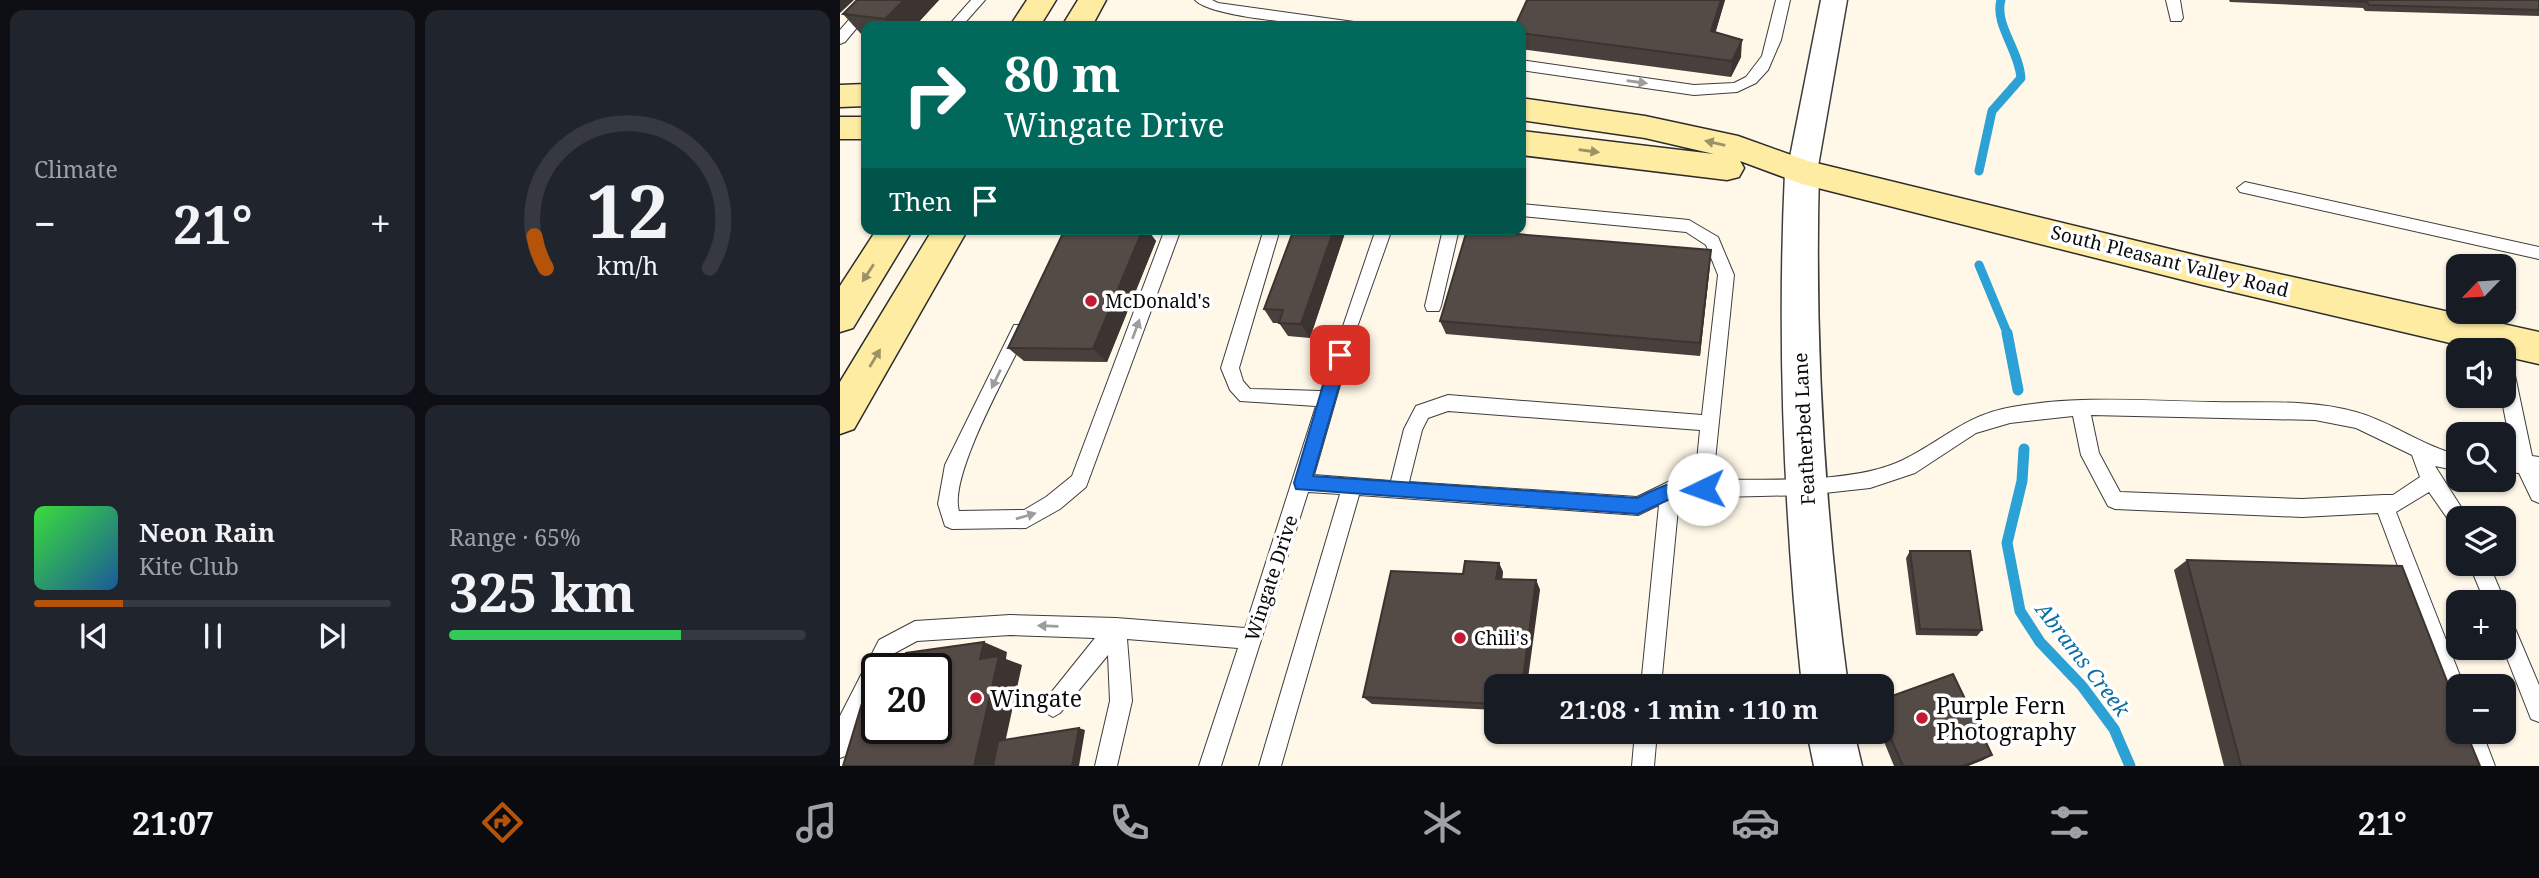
<!DOCTYPE html>
<meta charset="utf-8">
<style>
:root{--surface:#171b24;--page:#20242c;--text:#f1f3f6;--muted:#9ea1a6;--line:#363941;--accent:#b45309}
body{margin:0;font-family:"Noto Serif",serif;background:var(--page);color:var(--text);height:100vh;display:flex;flex-direction:column;font-size:26px;white-space:nowrap}
*{box-sizing:border-box;margin:0}
p{font-size:23px;color:var(--muted)}
.icon{flex:none;width:38px;height:38px;fill:none;stroke:currentColor;stroke-width:2;stroke-linecap:round;stroke-linejoin:round}
.map{position:relative;flex:1;overflow:hidden}
.drawer{display:flex;flex-direction:column;gap:10px;padding:10px;background:#0d0f14;width:840px}
.drawer>*{flex:none}
.hud{position:absolute;left:21px;top:21px;width:665px;height:214px;border-radius:14px;box-shadow:0 2px 5px #0004;background:#00695c;color:#fff;overflow:hidden}
.needle{width:46px;rotate:245deg}
.tools{position:absolute;left:1606px;top:254px;display:grid;gap:14px}
.tools a{display:grid;place-items:center;width:70px;height:70px;border-radius:14px;background:var(--surface);box-shadow:0 2px 5px #0004;font-size:35px}
.speed{position:absolute;left:21px;top:653px;display:flex;gap:14px;font-size:35px;font-weight:700;text-align:center}
.speed>*{display:grid;place-content:center;width:91px;height:91px;border-radius:50%;background:var(--surface);box-shadow:0 2px 5px #0004;line-height:1}
.speed .limit{border:4px solid #111;border-radius:10px;background:#fff;color:#111}
.pin{position:absolute;display:grid;place-items:center;width:60px;height:60px;color:#fff;margin:-30px;border-radius:14px;box-shadow:0 4px 10px #0006}
.me{position:absolute;width:77px;margin:-38px;rotate:267deg;stroke-linejoin:round;filter:drop-shadow(0 0 5px #0008)}
.turn{display:flex;align-items:center;gap:24px;height:147px;padding:0 28px;font-size:32px}
.turn .icon{width:91px;height:91px;stroke-width:2.5}
.turn b{display:block;font-size:49px;line-height:60px}
.then{display:flex;align-items:center;height:66px;padding:0 28px;background:#0003;gap:14px;font-size:26px}
.big{font-size:52px;font-weight:700;line-height:1.1}
.drawer .tile{flex:1;display:flex;flex-direction:column;justify-content:center;gap:10px;min-width:0;padding:0 24px;border-radius:14px;background:var(--page)}
.drawer .dial{align-items:center;gap:0}
.dial svg{height:182px;overflow:visible;fill:none;stroke:var(--line);stroke-width:7;stroke-linecap:round;text-anchor:middle}
.dial text{fill:var(--text);stroke:none}
.song{display:flex;align-items:center;gap:21px}
.cover{width:84px;height:84px;border-radius:10px;background:linear-gradient(135deg,hsl(120 70% 55%),hsl(210 70% 35%))}
.played{height:7px;border-radius:4px;background:linear-gradient(90deg,var(--accent) 25%,var(--line) 25%)}
.keys{display:flex;justify-content:space-around;direction:ltr}
.heat{display:flex;justify-content:space-between;align-items:center;font-size:38px;direction:ltr}
.charge{height:10px;border-radius:5px;background:linear-gradient(90deg,#34c759 65%,var(--line) 0)}
.drawer .tiles{flex:1;display:grid;gap:10px;grid-template-columns:repeat(2,1fr)}
.trip{position:absolute;left:644px;top:674px;width:410px;height:70px;border-radius:14px;background:var(--surface);box-shadow:0 2px 5px #0004;font-weight:700;line-height:70px;text-align:center}
.dock{display:flex;height:112px;justify-content:space-around;align-items:center;background:#090b0e;color:var(--muted)}
.dock .icon{width:49px;height:49px}
.dock .selected{color:var(--accent)}
.dock b{font-size:32px;color:var(--text)}
main{display:flex;flex:1;min-height:0}
.map>svg:first-child{display:block}
</style>
<main>
<section class="drawer">
<div class="tiles">
<div class="tile"><p>Climate</p>
<div class="heat"><a>−</a><b class="big">21°</b><a>+</a></div>
</div>
<div class="tile dial"><svg viewBox="0 0 100 80">
<path d="M14 69A42 42 0 1 1 86 69"/>
<path d="M14 69A42 42 0 0 1 9 55" stroke="#b45309"/>
<text x="50" y="56" font-size="32" font-weight="700">12</text>
<text x="50" y="72" font-size="11">km/h</text>
</svg></div>
<div class="tile">
<div class="song"><i class="cover"></i><div><b>Neon Rain</b><p>Kite Club</p></div></div>
<div class="played"></div>
<div class="keys"><svg class="icon" aria-label="previous" viewBox="0 0 24 24"><path d="M18 5L8 12l10 7zM5 5v14"/></svg><svg class="icon" aria-label="pause" viewBox="0 0 24 24"><path d="M8 5v14M16 5v14"/></svg><svg class="icon" aria-label="next" viewBox="0 0 24 24"><path d="M6 5l10 7-10 7zM19 5v14"/></svg></div>
</div>
<div class="tile"><p>Range · 65%</p><b class="big">325 km</b><div class="charge"></div></div>
</div>
</section>
<div class="map">
<svg width="1699" height="766" viewBox="0 0 1699 766">
<rect width="100%" height="100%" fill="#fff8e8"/>
<g fill="none" stroke-linecap="round" stroke-linejoin="round">
<!-- stream-far1 -->
<path stroke="#2ba1d6" stroke-width="9" d="M 1139,171 L 1152,111 L 1181,78 C 1179,50 1154,24 1161,0
M 1139,265 L 1168,335"/>
<!-- stream -->
<path stroke="#2ba1d6" stroke-width="11" d="M 1167,333 L 1178,390
M 1184,449 L 1182,481 L 1167,543 L 1180,611 L 1200,642 L 1242,686 L 1274,729 L 1290,766"/>
<defs>
<path id="service" d="M 26,0 L 40,0 L 5,42 L 0,44 L 0,30 Z
M 131,0 L 145,0 L 122,26 L 108,26 Z
M 355,0 L 372,0 L 378,3 L 514,22 L 521,26 C 491,27 373,19 355,0 Z
M 936,0 L 950,0 L 941,40 L 928,70 L 916,83 L 897,92 L 854,95 L 681,70 L 681,60 L 854,85 L 894,83 L 906,77 L 922,56 Z
M 1326,0 L 1340,0 L 1343,18 L 1341,21 L 1331,21 Z
M 1405,182 L 1699,247 L 1699,259 L 1400,192 L 1397,188 Z
M 681,204 L 849,220 L 878,237 L 894,275 L 873,480 C 927,479 1014,484 1063,460 C 1102,441 1125,415 1172,407 C 1238,395 1306,401 1373,402 C 1420,403 1470,399 1516,412 C 1552,422 1582,446 1619,455 L 1619,471 L 1595,466 L 1628,518 L 1619,518 L 1619,528 L 1612,525 L 1589,492 L 1556,512 L 1624,686 L 1619,686 L 1619,710 L 1612,707 L 1608,700 L 1538,513 L 1462,517 L 1275,509 L 1268,506 L 1241,455 L 1233,416 L 1170,423 L 1136,433 L 1075,473 L 1030,488 L 966,495 L 839,498 L 821,686 L 801,686 L 819,505 L 798,515 L 519,495 L 441,766 L 419,766 L 500,494 L 468,492 L 381,766 L 359,766 L 398,648 L 287,639 L 292,701 L 277,766 L 255,766 L 270,701 L 268,655 L 220,713 L 213,717 L 206,713 L 202,706 L 206,699 L 255,638 L 170,635 L 77,641 L 53,654 L 46,668 L 37,668 L 37,686 L 21,716 L 8,755 L 0,758 L 0,716 L 39,640 L 75,621 L 170,615 L 276,618 L 405,628 L 476,406 L 400,401 L 390,390 L 381,368 L 424,229 L 440,229 L 399,368 L 403,381 L 410,389 L 481,391 L 536,229 L 552,229 L 515,333 L 474,475 L 551,481 L 564,429 L 576,406 L 608,395 L 862,415 L 878,275 L 866,245 L 846,232 L 681,216 ZM 608,411 L 860,430 L 855,481 L 830,481 L 797,497 L 569,482 L 582,430 L 588,418 ZM 1251,415 L 1475,420 L 1516,428 L 1572,455 L 1580,477 L 1553,495 L 1544,495 L 1462,499 L 1280,492 L 1259,453 Z
M 325,229 L 341,229 L 246,487 L 220,509 L 186,528 L 112,529 L 105,526 L 98,504 L 105,465 L 174,325 L 186,325 L 188,330 C 171,366 108,476 119,511 L 184,510 L 206,497 L 232,476 Z
M 603,229 L 619,229 L 601,306 L 599,311 L 587,311 L 585,306 Z
M 1664,359 L 1670,361 L 1673,366 L 1692,456 L 1699,457 L 1699,503 L 1692,500 L 1679,473 L 1664,472 L 1664,456 L 1673,456 L 1661,396 L 1664,396 Z
M 1629,564 L 1649,564 L 1665,602 L 1664,604 L 1645,602 Z
M 1664,616 L 1671,619 L 1699,685 L 1699,722 L 1691,719 L 1663,648 Z
M 795,732 L 817,732 L 814,766 L 792,766 Z
M 1620,732 L 1642,732 L 1655,766 L 1633,766 Z"/>
<path id="minor" d="M 981,0 L 1007,0 L 977,172 L 973,180 L 962,183 L 951,180 L 947,172 Z"/>
<path id="tertiary" d="M 962,160 L 974,163 L 979,172 C 974,345 985,515 1008,686 L 962,686 C 944,515 937,344 945,172 L 950,163 Z
M 967,732 L 1014,732 L 1022,766 L 974,766 Z"/>
<path id="secondary" d="M 187,0 L 216,0 L 200,26 L 170,26 Z
M 238,0 L 266,0 L 252,26 L 222,26 Z
M 26,84 L 26,106 L 0,107 L 0,85 Z
M 681,98 L 805,116 L 898,136 L 968,161 L 1363,257 L 1699,332 L 1699,364 L 1664,356 L 1664,350 L 1640,350 L 1363,285 L 962,184 L 900,161 L 904,168 L 899,177 L 887,180 L 681,155 L 681,131 L 874,154 L 805,138 L 681,120 Z
M 0,117 L 26,117 L 26,139 L 0,139 Z
M 37,229 L 73,229 L 13,328 L 0,332 L 0,286 Z
M 93,229 L 128,229 L 14,429 L 0,434 L 0,382 Z"/>
</defs>
<!-- service casing -->
<use href="#service" stroke="#3d3d3d" stroke-width="2"/>
<!-- minor casing -->
<use href="#minor" stroke="#3d3d3d" stroke-width="3"/>
<!-- tertiary casing -->
<use href="#tertiary" stroke="#3d3d3d" stroke-width="3"/>
<!-- secondary casing -->
<use href="#secondary" stroke="#2c2c2c" stroke-width="3"/>
<!-- service -->
<use href="#service" fill="#fff" fill-rule="evenodd"/>
<!-- minor -->
<use href="#minor" fill="#fff" fill-rule="evenodd"/>
<!-- tertiary -->
<use href="#tertiary" fill="#fff" fill-rule="evenodd"/>
<!-- secondary -->
<use href="#secondary" fill="#ffeca3" fill-rule="evenodd"/>
</g>
<!-- wall -->
<path fill="#48403c" d="M 17,0 L 99,0 L 75,26 L 26,26 L 26,34 L 21,34 L 3,14 Z
M 687,0 L 885,0 L 875,33 L 901,57 L 891,77 L 681,49 L 681,26 Z
M 1389,0 L 1699,0 L 1699,16 L 1525,11 L 1523,8 L 1390,2 Z
M 309,232 L 316,241 L 267,362 L 184,361 L 168,348 Z
M 505,233 L 470,338 L 448,336 L 439,323 L 433,323 L 424,309 Z
M 871,250 L 870,264 L 860,356 L 606,334 L 600,321 Z
M 1070,551 L 1142,630 L 1137,636 L 1076,635 L 1066,558 Z
M 1347,560 L 1640,766 L 1384,766 L 1334,570 Z
M 659,563 L 663,572 L 662,579 L 696,580 L 700,590 L 656,686 L 656,710 L 532,704 L 523,697 Z
M 1041,700 L 1152,755 L 1143,760 L 1128,766 L 1054,766 L 1040,732 L 1041,732 Z"/>
<!-- shaded-wall -->
<path fill="#3b3431" d="M 0,0 L 14,0 L 0,13 Z
M 64,0 L 99,0 L 75,26 L 51,26 L 45,19 Z
M 881,0 L 885,0 L 871,48 L 871,31 Z
M 902,40 L 901,57 L 891,77 L 892,61 Z
M 296,229 L 310,229 L 309,232 L 316,241 L 267,362 L 253,349 Z
M 494,229 L 503,229 L 505,233 L 470,338 L 461,324 Z
M 871,250 L 870,264 L 860,356 L 860,343 Z
M 659,563 L 663,572 L 661,588 L 656,579 Z
M 696,580 L 700,590 L 687,686 L 682,686 Z
M 144,642 L 167,652 L 166,659 L 182,665 L 160,766 L 134,766 L 140,659 Z
M 239,728 L 245,730 L 239,766 L 232,766 Z
M 1152,755 L 1143,760 L 1128,766 L 1123,766 Z"/>
<!-- building -->
<path fill="#544a46" stroke="#3b3431" stroke-width="2" d="M 17,0 L 64,0 L 45,19 L 3,14 Z
M 687,0 L 881,0 L 871,31 L 902,40 L 892,61 L 681,33 L 681,26 L 675,26 Z
M 1480,0 L 1699,0 L 1699,10 L 1529,5 L 1527,2 Z
M 225,229 L 303,229 L 253,349 L 168,348 Z
M 454,229 L 494,229 L 461,324 L 439,323 L 443,310 L 424,309 Z
M 627,230 L 871,250 L 860,343 L 600,321 Z
M 1070,551 L 1130,551 L 1142,630 L 1080,629 Z
M 1347,560 L 1562,566 L 1619,712 L 1619,732 L 1626,732 L 1640,766 L 1401,766 Z
M 625,561 L 659,563 L 656,579 L 696,580 L 682,686 L 656,686 L 656,704 L 523,697 L 551,571 L 623,574 Z
M 144,642 L 140,659 L 159,656 L 134,766 L 3,766 L 30,677 L 37,676 L 37,728 L 96,728 L 96,668 L 62,668 L 66,653 Z
M 1113,674 L 1152,755 L 1123,766 L 1063,766 L 1041,716 L 1041,700 Z
M 239,728 L 232,766 L 153,766 L 158,741 Z"/>
<!-- one-way arrows -->
<defs><path id="oneway-solid" d="M-6-.8H1V-3.2L6.5 0L1 3.2V.8H-6Z" transform="scale(1.75)"/></defs>
<g fill="#9d9d9d">
<use href="#oneway-solid" transform="translate(797 82) rotate(8)"/>
<use href="#oneway-solid" transform="translate(296 329) rotate(-70)"/>
<use href="#oneway-solid" transform="translate(156 379) rotate(116)"/>
<use href="#oneway-solid" transform="translate(186 516) rotate(-16)"/>
<use href="#oneway-solid" transform="translate(208 626) rotate(-178)"/>
</g>
<g fill="#9d9266">
<use href="#oneway-solid" transform="translate(875 143) rotate(-167)"/>
<use href="#oneway-solid" transform="translate(749 151) rotate(8)"/>
<use href="#oneway-solid" transform="translate(28 273) rotate(123)"/>
<use href="#oneway-solid" transform="translate(35 358) rotate(-59)"/>
</g>
<!-- route -->
<path fill="#1a73e8" stroke="#114b97" stroke-width="2" d="M 500,348 L 508,355 L 473,476 L 797,498 C 819,487 844,474 869,484 L 871,489 L 869,495 L 832,498 L 798,514 L 456,489 L 454,483 L 492,355 Z"/>
<!-- markers -->
<g fill="#c21b32" stroke="#fff" stroke-width="2.5">
<circle cx="251" cy="301" r="7"/>
<circle cx="620" cy="638" r="7"/>
<circle cx="136" cy="698" r="7"/>
<circle cx="1082" cy="718" r="7"/>
</g>
<g text-anchor="middle" dominant-baseline="central" stroke-width="7" stroke-linejoin="round" paint-order="stroke">
<!-- street labels -->
<g font-size="19" fill="#0a0a0a" stroke="#fff">
<text transform="translate(1330 261) rotate(14)">South Pleasant Valley Road</text>
<text transform="translate(964 429) rotate(-93)">Featherbed Lane</text>
<text transform="translate(431 578) rotate(-72)">Wingate Drive</text>
</g>
<!-- poi labels -->
<g font-size="19" fill="#0a0a0a" stroke="#fff" text-anchor="start">
<text x="265" y="301">McDonald's</text>
<text x="634" y="638">Chili's</text>
</g>
<!-- water labels -->
<g font-size="21" font-style="italic" fill="#0d6fa2" stroke="#fff">
<text transform="translate(1243 659) rotate(52)">Abrams Creek</text>
</g>
<!-- near-poi labels -->
<g font-size="23" fill="#0a0a0a" stroke="#fff" text-anchor="start">
<text x="150" y="698">Wingate</text>
<text x="1096" y="705">Purple Fern<tspan x="1096" dy="26">Photography</tspan></text>
</g>
</g>
</svg>
<div class="tools">
<a><svg class="needle" viewBox="-14 -14 28 28"><path d="M0-13l5 13h-10z" fill="#e53935"/><path d="M0 13l5-13h-10z" fill="#9ea1a6"/></svg></a>
<a><svg class="icon" aria-label="sound" viewBox="0 0 24 24"><path d="M4 9h4l5-4v14l-5-4H4zM17 9q2 3 0 6"/></svg></a>
<a><svg class="icon" aria-label="search" viewBox="0 0 24 24"><circle cx="10" cy="10" r="6"/><path d="M15 15l6 6"/></svg></a>
<a><svg class="icon" aria-label="layers" viewBox="0 0 24 24"><path d="M12 4l9 5-9 5-9-5zM3 14l9 5 9-5"/></svg></a>
<a>+</a>
<a>−</a>
</div>
<div class="speed"><div class="limit">20</div></div>
<div class="pin" style="left:500px;top:355px;background:#d93025"><svg class="icon" aria-label="arrive" viewBox="0 0 24 24"><path d="M6 21V4h12l-3 4 3 4H6"/></svg></div>
<svg class="me" style="left:863px;top:489px" viewBox="-20 -20 40 40"><circle r="19" fill="#fff"/><path d="M0-13L10 11 0 6-10 11z" fill="#1a73e8"/></svg>
<div class="trip">21:08 · 1 min · 110 m</div>
<div class="hud">
<div class="turn"><svg class="icon" aria-label="right" viewBox="0 0 24 24"><path d="M7 20v-9h11M14 6l5 5-5 5"/></svg><div><b>80 m</b>Wingate Drive</div></div>
<div class="then">Then<svg class="icon" aria-label="arrive" viewBox="0 0 24 24"><path d="M6 21V4h12l-3 4 3 4H6"/></svg></div>
</div>
</div>
</main>
<nav class="dock">
<b>21:07</b>
<svg class="icon selected" aria-label="directions" viewBox="0 0 24 24"><path d="M12 3l9 9-9 9-9-9zM9 14v-3h6M13 9l2 2-2 2"/></svg>
<svg class="icon" aria-label="music" viewBox="0 0 24 24"><path d="M9 18V5l10-2v13"/><circle cx="6" cy="18" r="3"/><circle cx="16" cy="16" r="3"/></svg>
<svg class="icon" aria-label="phone" viewBox="0 0 24 24"><path d="M5 4h4l2 5-3 2q2 4 5 5l2-3 5 2v4C11 20 4 13 5 4z"/></svg>
<svg class="icon" aria-label="climate" viewBox="0 0 24 24"><path d="M12 3v18M4 7l16 10M4 17L20 7"/></svg>
<svg class="icon" aria-label="car" viewBox="0 0 24 24"><path d="M5 17H2v-5l4-1 3-4h7l3 4 3 1v5h-3M9 17h6M6 11h13"/><circle cx="7" cy="17" r="2"/><circle cx="17" cy="17" r="2"/></svg>
<svg class="icon" aria-label="filters" viewBox="0 0 24 24"><path d="M4 7h16M4 17h16"/><circle cx="9" cy="7" r="2"/><circle cx="15" cy="17" r="2"/></svg>
<b>21°</b>
</nav>
